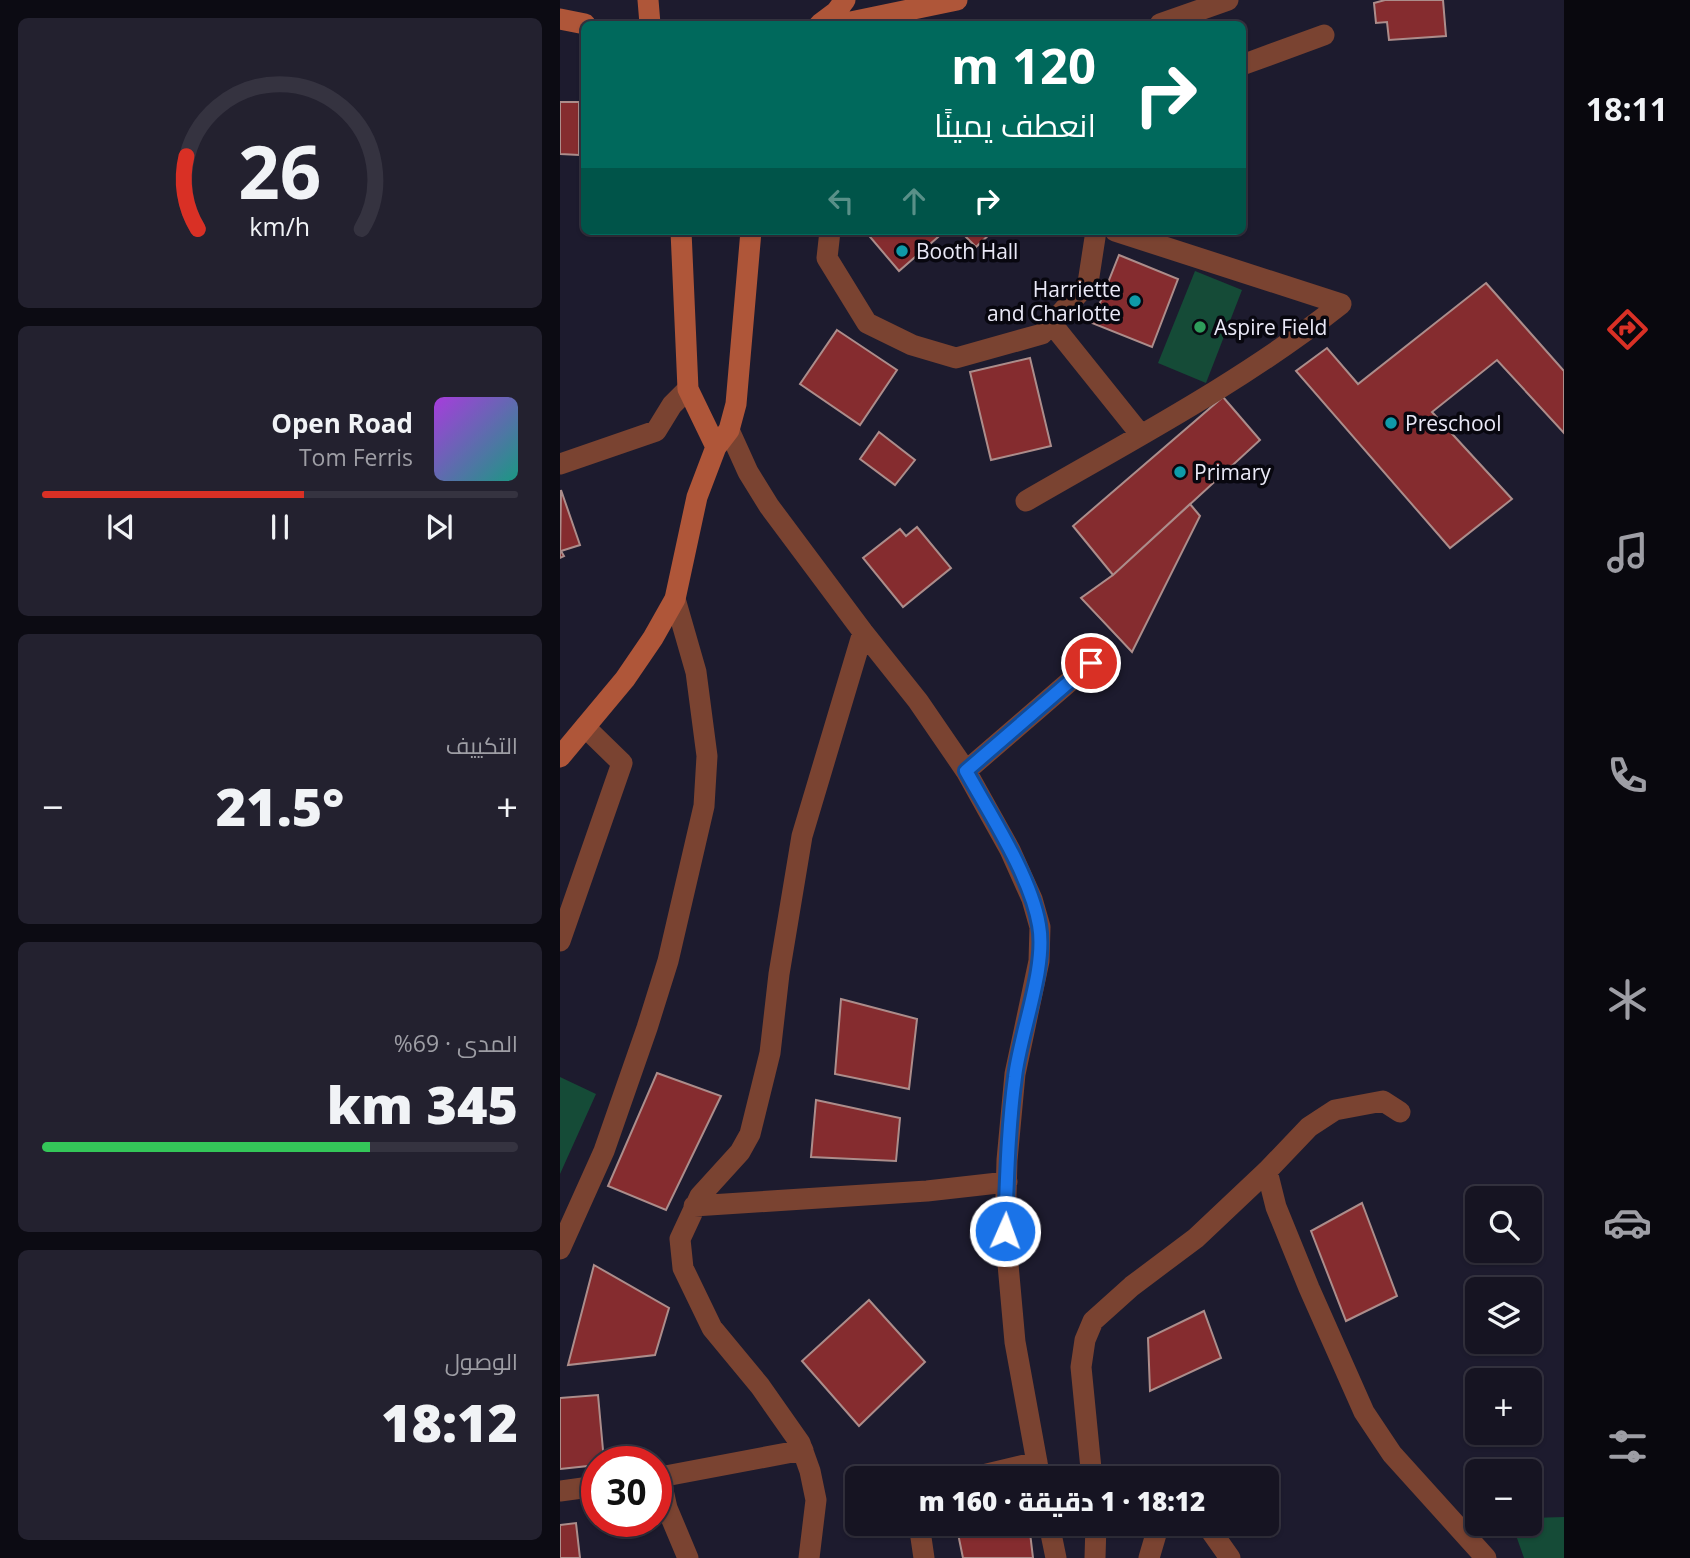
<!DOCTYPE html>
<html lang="ar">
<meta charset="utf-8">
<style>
:root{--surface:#161422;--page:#23212f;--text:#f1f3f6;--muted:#9e9ea5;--line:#353340;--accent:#d93025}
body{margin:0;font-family:"Open Sans",Cairo,sans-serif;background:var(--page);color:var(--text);direction:rtl;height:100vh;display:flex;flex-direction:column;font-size:26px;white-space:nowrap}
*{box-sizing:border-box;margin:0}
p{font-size:23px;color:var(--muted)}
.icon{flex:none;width:38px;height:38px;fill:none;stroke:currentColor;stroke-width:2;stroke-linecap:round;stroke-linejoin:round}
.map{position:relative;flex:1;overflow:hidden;direction:ltr}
.details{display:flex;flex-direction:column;gap:18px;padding:18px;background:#0c0b13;width:560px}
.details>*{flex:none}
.guide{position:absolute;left:21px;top:21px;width:665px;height:214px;border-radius:10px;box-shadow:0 2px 5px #0004,0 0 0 2px var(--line);direction:rtl;background:#00695c;color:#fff;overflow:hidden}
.buttons{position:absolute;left:905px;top:1186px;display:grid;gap:14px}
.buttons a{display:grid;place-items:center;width:77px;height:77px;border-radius:10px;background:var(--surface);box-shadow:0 2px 5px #0004,0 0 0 2px var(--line);font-size:35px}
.speed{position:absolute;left:21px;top:1446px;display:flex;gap:14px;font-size:35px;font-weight:700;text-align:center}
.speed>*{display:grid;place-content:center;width:91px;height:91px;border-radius:50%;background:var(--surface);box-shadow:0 2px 5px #0004,0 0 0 2px var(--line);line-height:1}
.speed .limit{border:10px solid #d22;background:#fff;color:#111}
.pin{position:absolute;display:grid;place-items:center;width:60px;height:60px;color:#fff;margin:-30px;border:4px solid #fff;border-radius:50%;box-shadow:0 2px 7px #0007}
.me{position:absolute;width:77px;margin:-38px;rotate:2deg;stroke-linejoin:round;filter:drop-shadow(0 0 5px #0008)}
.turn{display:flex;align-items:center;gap:24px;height:147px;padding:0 35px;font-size:32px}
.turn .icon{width:91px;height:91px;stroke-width:2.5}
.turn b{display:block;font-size:49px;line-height:60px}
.lanes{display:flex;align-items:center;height:66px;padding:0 35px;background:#0003;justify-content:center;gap:35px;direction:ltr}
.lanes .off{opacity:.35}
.big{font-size:52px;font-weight:800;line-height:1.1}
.details .tile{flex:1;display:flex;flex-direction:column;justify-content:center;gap:10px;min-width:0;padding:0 24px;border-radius:10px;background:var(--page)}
.details .dial{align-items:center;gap:0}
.dial svg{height:182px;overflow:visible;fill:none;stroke:var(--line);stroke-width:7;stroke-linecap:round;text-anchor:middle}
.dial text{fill:var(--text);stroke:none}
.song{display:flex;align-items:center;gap:21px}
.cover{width:84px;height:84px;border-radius:10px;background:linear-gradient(135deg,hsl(280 70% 55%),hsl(170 70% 35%))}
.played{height:7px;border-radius:4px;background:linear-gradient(90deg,var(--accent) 55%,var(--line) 55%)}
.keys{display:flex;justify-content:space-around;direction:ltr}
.heat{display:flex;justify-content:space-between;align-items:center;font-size:38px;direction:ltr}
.charge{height:10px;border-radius:5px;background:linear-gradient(90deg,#34c759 69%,var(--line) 0)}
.trip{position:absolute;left:285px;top:1466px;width:434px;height:70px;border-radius:10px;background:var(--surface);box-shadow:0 2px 5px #0004,0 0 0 2px var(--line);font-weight:800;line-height:70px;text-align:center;direction:rtl}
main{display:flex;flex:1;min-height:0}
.tab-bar{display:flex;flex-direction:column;width:126px;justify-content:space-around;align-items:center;background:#09080e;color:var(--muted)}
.tab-bar .icon{width:49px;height:49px}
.tab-bar .current{color:var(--accent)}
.tab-bar b{font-size:32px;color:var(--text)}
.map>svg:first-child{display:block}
</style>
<main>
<nav class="tab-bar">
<b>18:11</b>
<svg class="icon current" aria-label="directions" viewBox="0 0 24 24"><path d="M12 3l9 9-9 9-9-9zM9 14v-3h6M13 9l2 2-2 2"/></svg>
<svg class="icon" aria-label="music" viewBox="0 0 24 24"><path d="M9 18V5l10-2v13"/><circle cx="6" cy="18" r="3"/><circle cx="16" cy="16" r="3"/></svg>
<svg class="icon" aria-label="phone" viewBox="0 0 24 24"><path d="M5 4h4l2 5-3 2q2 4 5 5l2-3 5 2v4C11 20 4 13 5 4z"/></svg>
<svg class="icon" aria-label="climate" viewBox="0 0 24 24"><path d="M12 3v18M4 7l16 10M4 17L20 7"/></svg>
<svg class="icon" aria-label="car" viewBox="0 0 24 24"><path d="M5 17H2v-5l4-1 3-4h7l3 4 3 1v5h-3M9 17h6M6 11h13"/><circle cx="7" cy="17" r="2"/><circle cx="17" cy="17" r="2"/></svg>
<svg class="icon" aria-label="filters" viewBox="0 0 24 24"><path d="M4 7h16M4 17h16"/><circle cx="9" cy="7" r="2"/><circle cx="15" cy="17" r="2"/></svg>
</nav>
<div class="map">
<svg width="1004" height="1558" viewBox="0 0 1004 1558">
<rect width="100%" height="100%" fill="#1d1b2e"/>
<!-- green -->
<path fill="#154b37" d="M 635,271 L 682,290 L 646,383 L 598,363 Z
M 0,1077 L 36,1094 L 0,1174 Z
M 1004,1517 L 1004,1558 L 964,1558 L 952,1524 L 970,1524 L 970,1518 Z"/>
<!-- building -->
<path fill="#852c2f" stroke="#ac8d8b" stroke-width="2" d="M 825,0 L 883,0 L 886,36 L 829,40 L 827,22 L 816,23 L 814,3 Z
M 0,102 L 19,102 L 19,155 L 0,154 Z
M 305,231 L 385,231 L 339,271 Z
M 400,231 L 433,231 L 416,247 Z
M 559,255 L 618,279 L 592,347 L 532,323 Z
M 926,283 L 1004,371 L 1004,433 L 937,360 L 872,412 L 952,499 L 890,548 L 736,371 L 767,348 L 798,384 Z
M 277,330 L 337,370 L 300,425 L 240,384 Z
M 470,358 L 491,446 L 431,460 L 410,372 Z
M 663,397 L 700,440 L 553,575 L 513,526 Z
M 319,432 L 355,460 L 335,485 L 300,459 Z
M 1,490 L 20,545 L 1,551 L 4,556 L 0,558 Z
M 630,504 L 640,516 L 572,652 L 521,598 L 553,575 Z
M 357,527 L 391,568 L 343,607 L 303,558 L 340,529 L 346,536 Z
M 281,999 L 357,1019 L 349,1089 L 275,1074 Z
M 97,1073 L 161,1096 L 106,1210 L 48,1186 Z
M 256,1100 L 340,1118 L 336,1161 L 251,1157 Z
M 802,1203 L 837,1296 L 786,1321 L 751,1231 Z
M 34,1265 L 109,1308 L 95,1355 L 8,1365 Z
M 309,1300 L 365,1362 L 299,1426 L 242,1361 Z
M 644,1311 L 661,1358 L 590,1391 L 588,1338 Z
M 38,1395 L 44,1461 L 37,1461 L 37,1465 L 0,1469 L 0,1398 Z
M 16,1523 L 20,1558 L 0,1558 L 0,1525 Z
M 396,1524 L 469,1524 L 473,1558 L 403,1558 Z"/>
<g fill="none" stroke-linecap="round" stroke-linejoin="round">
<!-- street -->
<path stroke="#7a4331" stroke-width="21" d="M 600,24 L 668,0
M 682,65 L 764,35
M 270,231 L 267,258 L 307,323 L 352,345 L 396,358 L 482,334 L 528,283 L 536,231
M 492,324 L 581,435
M 169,430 L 188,472 L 209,506 L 303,632 L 358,701 L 406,771 L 450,850 L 472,899 L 480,927 L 479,961 L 455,1074 L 447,1160 L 445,1231 L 455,1342 L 480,1479
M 0,464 L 96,431 L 112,405 L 128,389
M 466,501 C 573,439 684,381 781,304 L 555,231
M 406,771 L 531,663
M 0,941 L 62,763 L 25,727
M 707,1171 L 716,1207 L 749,1288 L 804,1412 L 832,1454 L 926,1558
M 134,1206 L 367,1191 L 447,1182
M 0,1249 L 44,1151 L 87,1028 L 108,961 L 144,806 L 147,756 L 136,672 L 115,599
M 100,1477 L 243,1450
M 96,1478 L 100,1477 L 107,1508 L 128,1558
M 406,1479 L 477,1462
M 532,1479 L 521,1367 L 525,1340 L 533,1321 L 572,1286 L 636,1238 L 707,1171 L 749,1127 L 775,1110 L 823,1101 L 840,1112
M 0,1491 L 37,1486
M 359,1524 L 364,1558
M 489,1524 L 496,1558
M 646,1524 L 670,1558
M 249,1558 L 256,1500 L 250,1471 L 240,1443 L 200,1386 L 152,1328 L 123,1268 L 120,1239 L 140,1196 L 180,1152 L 190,1134 L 210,1053 L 219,974 L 242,836 L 303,632
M 535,1558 L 536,1524
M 589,1558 L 599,1524"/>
<!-- secondary -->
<path stroke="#af5639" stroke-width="21" d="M 88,0 L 90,24
M 0,19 L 25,24
M 260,24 L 276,12 L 285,0
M 281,24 L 397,0
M 121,231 L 128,389 L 156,447
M 0,757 L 65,679 L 93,638 L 115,599 L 137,497 L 156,447 L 169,430 L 176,404 L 191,231"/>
</g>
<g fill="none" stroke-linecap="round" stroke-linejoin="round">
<defs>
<path id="route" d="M 445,1231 C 447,1180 448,1128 455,1077 C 460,1033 487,968 479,925 C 471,877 430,814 406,771 L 531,663"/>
</defs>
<!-- route casing -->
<use href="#route" stroke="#114b97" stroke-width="18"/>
<!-- route -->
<use href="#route" stroke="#1a73e8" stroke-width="12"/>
</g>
<!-- markers -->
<g fill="#0f9aa8" stroke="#08070f" stroke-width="2.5">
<circle cx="342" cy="251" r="7"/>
<circle cx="575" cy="301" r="7"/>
<circle cx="831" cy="423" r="7"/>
<circle cx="620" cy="472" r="7"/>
</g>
<circle fill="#2e9e5b" stroke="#08070f" stroke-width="2.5" cx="640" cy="327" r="7"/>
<g text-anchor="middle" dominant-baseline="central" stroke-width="7" stroke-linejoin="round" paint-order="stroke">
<!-- poi labels -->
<g font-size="21" fill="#eae9f7" stroke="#08070f" text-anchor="start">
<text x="356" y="251">Booth Hall</text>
<text x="561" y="289" text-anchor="end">Harriette<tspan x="561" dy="24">and Charlotte</tspan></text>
<text x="654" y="327">Aspire Field</text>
<text x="845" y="423">Preschool</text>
<text x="634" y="472">Primary</text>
</g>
</g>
</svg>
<div class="buttons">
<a><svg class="icon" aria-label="search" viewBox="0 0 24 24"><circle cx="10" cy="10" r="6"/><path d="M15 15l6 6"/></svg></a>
<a><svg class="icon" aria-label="layers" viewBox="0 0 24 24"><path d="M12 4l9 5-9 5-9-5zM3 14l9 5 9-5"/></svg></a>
<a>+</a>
<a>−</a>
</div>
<div class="speed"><div class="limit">30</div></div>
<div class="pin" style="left:531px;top:663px;background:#d93025"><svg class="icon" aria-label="arrive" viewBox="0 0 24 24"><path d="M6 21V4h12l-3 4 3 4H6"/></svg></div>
<svg class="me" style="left:445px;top:1231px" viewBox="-20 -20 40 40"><circle r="17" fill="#1a73e8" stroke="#fff" stroke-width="3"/><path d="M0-11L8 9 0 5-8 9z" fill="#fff"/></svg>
<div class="trip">18:12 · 1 دقيقة · 160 m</div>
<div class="guide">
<div class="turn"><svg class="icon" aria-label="right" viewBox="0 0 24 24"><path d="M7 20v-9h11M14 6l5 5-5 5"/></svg><div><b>120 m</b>انعطف يمينًا</div></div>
<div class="lanes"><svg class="icon off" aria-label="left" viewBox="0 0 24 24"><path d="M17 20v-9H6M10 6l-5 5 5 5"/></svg><svg class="icon off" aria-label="ahead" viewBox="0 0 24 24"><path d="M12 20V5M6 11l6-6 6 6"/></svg><svg class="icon" aria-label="right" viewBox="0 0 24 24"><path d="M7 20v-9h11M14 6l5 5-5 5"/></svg></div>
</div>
</div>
<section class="details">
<div class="tile dial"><svg viewBox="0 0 100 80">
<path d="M14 69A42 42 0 1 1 86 69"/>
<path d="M14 69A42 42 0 0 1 9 37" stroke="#d93025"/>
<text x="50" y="56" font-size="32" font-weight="700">26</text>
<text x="50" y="72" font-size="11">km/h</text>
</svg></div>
<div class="tile">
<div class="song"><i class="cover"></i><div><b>Open Road</b><p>Tom Ferris</p></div></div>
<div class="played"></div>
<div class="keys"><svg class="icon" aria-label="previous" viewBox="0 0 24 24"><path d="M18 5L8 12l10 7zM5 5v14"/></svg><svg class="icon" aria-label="pause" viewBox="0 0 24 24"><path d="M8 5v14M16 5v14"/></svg><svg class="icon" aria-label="next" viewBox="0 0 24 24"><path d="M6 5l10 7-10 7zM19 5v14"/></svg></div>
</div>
<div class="tile"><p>التكييف</p>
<div class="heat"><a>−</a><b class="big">21.5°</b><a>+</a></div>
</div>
<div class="tile"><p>المدى · 69%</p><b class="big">345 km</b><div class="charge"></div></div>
<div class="tile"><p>الوصول</p><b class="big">18:12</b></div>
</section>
</main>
